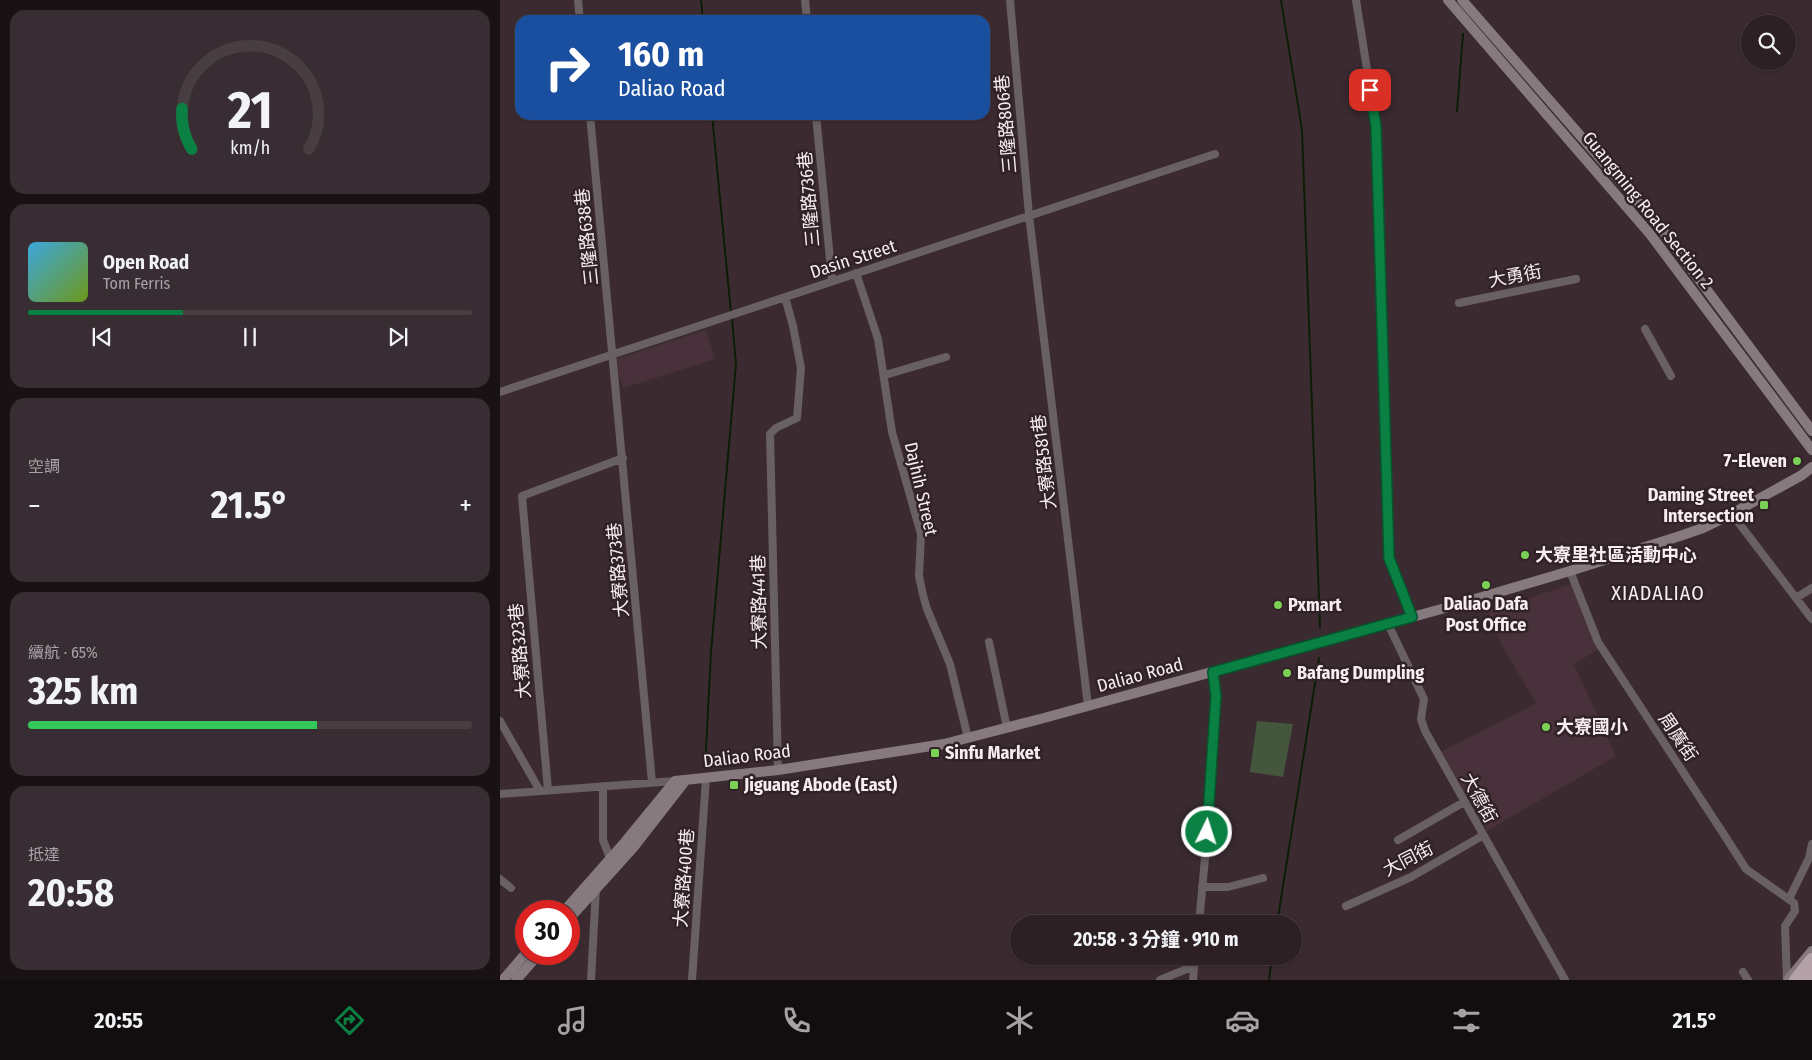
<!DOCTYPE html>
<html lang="zh-TW">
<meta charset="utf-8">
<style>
:root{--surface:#2c2025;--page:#382d32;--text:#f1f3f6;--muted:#a6a3a7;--line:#483e42;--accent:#0b8043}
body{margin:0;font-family:"Fira Sans Condensed","Noto Sans TC",sans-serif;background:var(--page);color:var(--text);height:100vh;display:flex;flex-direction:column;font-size:19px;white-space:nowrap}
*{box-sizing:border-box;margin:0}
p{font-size:16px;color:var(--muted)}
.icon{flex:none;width:28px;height:28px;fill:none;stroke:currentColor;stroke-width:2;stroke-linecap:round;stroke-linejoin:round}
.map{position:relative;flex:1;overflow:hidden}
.sheet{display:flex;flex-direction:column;gap:10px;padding:10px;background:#181214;width:500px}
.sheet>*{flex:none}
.banner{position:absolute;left:15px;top:15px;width:475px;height:105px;border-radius:15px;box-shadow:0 1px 4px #0004,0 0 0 1px var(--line);background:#1a4fa0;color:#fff;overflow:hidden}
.tools{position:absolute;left:1241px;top:15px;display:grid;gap:10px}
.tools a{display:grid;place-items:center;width:55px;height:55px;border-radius:50%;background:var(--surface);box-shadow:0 1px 4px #0004,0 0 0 1px var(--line);font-size:25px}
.speed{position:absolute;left:15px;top:900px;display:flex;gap:10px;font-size:25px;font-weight:700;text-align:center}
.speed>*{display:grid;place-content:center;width:65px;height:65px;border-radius:50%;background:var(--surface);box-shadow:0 1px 4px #0004,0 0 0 1px var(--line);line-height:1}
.speed .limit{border:8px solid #d22;background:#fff;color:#111}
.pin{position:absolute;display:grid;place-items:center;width:42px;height:42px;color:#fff;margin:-21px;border-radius:10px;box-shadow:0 2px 8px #0006}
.me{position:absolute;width:55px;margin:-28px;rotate:4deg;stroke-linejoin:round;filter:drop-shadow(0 0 4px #0008)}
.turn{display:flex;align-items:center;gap:18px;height:105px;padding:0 20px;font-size:22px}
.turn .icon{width:65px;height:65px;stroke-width:2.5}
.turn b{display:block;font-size:35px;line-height:42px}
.big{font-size:38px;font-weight:700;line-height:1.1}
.sheet .tile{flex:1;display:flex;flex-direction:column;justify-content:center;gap:8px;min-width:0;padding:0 18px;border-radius:15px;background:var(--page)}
.sheet .dial{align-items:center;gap:0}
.dial svg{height:130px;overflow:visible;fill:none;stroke:var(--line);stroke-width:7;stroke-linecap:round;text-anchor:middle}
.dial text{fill:var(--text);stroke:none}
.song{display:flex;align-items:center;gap:15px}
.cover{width:60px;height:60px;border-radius:8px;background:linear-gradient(135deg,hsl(200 70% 55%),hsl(80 70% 35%))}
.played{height:5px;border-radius:2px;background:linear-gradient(90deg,var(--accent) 35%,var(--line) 35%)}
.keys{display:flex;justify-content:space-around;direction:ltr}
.heat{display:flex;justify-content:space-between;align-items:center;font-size:28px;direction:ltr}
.charge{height:8px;border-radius:4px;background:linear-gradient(90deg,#34c759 65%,var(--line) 0)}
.trip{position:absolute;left:510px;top:915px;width:292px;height:50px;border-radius:25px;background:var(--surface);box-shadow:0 1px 4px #0004,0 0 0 1px var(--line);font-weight:700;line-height:50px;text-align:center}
.dock{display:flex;height:80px;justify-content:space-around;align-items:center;background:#120d0f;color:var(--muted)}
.dock .icon{width:35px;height:35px}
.dock .on{color:var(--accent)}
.dock b{font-size:22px;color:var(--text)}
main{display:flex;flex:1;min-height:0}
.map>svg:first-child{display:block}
</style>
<main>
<section class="sheet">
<div class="tile dial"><svg viewBox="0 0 100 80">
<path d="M14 69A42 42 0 1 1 86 69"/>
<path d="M14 69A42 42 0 0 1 8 44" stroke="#0b8043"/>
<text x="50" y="56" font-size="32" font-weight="700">21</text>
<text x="50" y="72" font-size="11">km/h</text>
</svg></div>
<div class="tile">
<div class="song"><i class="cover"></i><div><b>Open Road</b><p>Tom Ferris</p></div></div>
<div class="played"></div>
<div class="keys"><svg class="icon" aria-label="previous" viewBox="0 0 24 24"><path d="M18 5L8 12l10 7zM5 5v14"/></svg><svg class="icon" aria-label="pause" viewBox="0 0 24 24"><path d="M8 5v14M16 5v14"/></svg><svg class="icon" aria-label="next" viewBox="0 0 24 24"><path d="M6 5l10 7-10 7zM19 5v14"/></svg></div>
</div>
<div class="tile"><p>空調</p>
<div class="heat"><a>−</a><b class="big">21.5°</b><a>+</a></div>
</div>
<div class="tile"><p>續航 · 65%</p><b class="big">325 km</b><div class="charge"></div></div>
<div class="tile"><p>抵達</p><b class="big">20:58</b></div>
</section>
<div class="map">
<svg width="1312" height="980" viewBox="0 0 1312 980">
<rect width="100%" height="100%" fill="#3b2b31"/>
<!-- built -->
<path fill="#48313a" d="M 206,330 L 215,359 L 123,388 L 114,360 Z
M 1072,584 L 1099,649 L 1074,664 L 1116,756 L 987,831 L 941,752 L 1036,703 L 1003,648 L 988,611 Z"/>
<!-- green -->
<path fill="#44573d" d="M 757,721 L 793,724 L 783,777 L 750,772 Z"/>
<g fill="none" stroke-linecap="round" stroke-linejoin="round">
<!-- stream -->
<path stroke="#0b1d05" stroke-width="2" d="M 201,0 L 203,20
M 781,0 L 802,130 L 820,627
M 957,111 L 963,34
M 212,115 L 231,313
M 205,767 L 211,652 L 236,364 L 232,318
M 777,924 L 819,658
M 769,980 L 772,956"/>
<!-- street -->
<path stroke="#686063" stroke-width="8" d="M 78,0 L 80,20
M 305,0 L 307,20
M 510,0 L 529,215 L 588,706
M 856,0 L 876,126 L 889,558 L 912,617
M 90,115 L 152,782
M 316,115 L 332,280
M 356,273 L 378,339 L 392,432 L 421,534 L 419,576 L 423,595 L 427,609 L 450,664 L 468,738
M 959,303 L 1076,279
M 1145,329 L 1171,376
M 385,375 L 446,357
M 0,392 L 715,154
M 1232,514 L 1312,619
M 1070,571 L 1098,642 L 1221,830 L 1246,869 L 1294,903 L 1295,911 L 1285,926 L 1287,980
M 1296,598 L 1312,588
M 888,624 L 924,699 L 921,719 L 925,731 L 1065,980
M 489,642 L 507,728
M 0,721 L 40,791
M 278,770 L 270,434 L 276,428 L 297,418 L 301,368 L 293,326 L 285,297
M 103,786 L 103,840 L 110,858
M 48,790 L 22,496 L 123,458
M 0,794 L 175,781
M 898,840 L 964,802
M 0,879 L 11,888
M 702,887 L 728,887 L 763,878
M 1289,899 L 1309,858 L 1312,844
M 846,906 L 911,877 L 982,836
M 699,924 L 709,814 L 716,696 L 713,672
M 732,924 L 734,924
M 615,961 L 635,956
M 1243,972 L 1248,980
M 91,980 L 96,888
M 192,980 L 206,778
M 660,980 L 694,966
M 693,980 L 695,956"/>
<!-- secondary -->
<path stroke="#877a7f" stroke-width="10" d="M 948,0 L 1150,234 L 1312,450
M 962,0 L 1160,227 L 1312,431
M 64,911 L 125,842 L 175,781 L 278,770 L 444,744 L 544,718 L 938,610 L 1070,571 L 1183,535 L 1203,528 L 1226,517 L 1302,475 L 1312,467
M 69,919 L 133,848 L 186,780
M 3,980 L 26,953
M 16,980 L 39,954
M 1288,980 L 1312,951"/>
<!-- highway -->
<path stroke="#b5a1a8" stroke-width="14" d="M 1296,980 L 1312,960
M 1310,980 L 1312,977"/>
</g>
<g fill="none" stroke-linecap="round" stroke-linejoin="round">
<defs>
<path id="route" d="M 707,832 L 716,696 L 713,672 L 912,617 L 889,558 L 876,126 L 870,90"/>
</defs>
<!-- route casing -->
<use href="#route" stroke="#07532c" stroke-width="12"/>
<!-- route -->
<use href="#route" stroke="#0b8043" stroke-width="9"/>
</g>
<!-- markers -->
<g fill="#7ad156" stroke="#312227" stroke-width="2">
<circle cx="1297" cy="461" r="5"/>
<rect x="1259" y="500" width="10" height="10" rx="2.5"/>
<circle cx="1025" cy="555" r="5"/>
<circle cx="986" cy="585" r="5"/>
<circle cx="778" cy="605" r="5"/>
<circle cx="787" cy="673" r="5"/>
<circle cx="1046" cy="727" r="5"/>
<rect x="430" y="748" width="10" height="10" rx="2.5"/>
<rect x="229" y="780" width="10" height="10" rx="2.5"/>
</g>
<g text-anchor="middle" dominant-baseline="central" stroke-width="5" stroke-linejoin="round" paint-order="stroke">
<!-- street labels -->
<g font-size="18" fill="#f7ecf0" stroke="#312227">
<text transform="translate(506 124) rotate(-95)">三隆路806巷</text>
<text transform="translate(309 199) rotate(-95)">三隆路736巷</text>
<text transform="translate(1148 210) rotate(51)">Guangming Road Section 2</text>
<text transform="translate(87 237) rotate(-96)">三隆路638巷</text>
<text transform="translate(353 259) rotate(-18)">Dasin Street</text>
<text transform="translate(1015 276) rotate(-11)">大勇街</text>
<text transform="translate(544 462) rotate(-97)">大寮路581巷</text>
<text transform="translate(421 489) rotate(77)">Dajhih Street</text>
<text transform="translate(118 570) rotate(-95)">大寮路373巷</text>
<text transform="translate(259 602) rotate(-91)">大寮路441巷</text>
<text transform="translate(20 651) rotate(-95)">大寮路323巷</text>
<text transform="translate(640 675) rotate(-15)">Daliao Road</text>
<text transform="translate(1178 737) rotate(56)">周廣街</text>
<text transform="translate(247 756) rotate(-7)">Daliao Road</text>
<text transform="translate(979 798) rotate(61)">大德街</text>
<text transform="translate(908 859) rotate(-27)">大同街</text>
<text transform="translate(184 878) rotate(-86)">大寮路400巷</text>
</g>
<!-- poi labels -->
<g font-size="18" font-weight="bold" fill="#f7ecf0" stroke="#312227" text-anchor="start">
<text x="1287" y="461" text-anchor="end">7-Eleven</text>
<text x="1254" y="495" text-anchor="end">Daming Street<tspan x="1254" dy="21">Intersection</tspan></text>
<text x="1035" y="555">大寮里社區活動中心</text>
<text x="986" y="604" text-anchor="middle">Daliao Dafa<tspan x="986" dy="21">Post Office</tspan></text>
<text x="788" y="605">Pxmart</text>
<text x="797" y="673">Bafang Dumpling</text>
<text x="1056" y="727">大寮國小</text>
<text x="445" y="753">Sinfu Market</text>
<text x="244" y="785">Jiguang Abode (East)</text>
</g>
<!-- quarter labels -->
<g font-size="20" letter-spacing="1" fill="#f7ecf0" stroke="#312227">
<text x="1158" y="593">XIADALIAO</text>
</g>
</g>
</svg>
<div class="tools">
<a><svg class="icon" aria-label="search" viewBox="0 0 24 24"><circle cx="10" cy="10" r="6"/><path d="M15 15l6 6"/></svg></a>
</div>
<div class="speed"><div class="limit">30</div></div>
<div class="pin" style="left:870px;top:90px;background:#d93025"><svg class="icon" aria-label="arrive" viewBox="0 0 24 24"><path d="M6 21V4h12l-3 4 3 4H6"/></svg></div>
<svg class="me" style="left:707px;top:832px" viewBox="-20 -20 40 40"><circle r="17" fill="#0b8043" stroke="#fff" stroke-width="3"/><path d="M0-11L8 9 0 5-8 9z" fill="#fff"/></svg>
<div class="trip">20:58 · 3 分鐘 · 910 m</div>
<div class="banner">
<div class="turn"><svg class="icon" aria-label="right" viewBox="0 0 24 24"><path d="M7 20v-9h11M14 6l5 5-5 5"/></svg><div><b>160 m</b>Daliao Road</div></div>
</div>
</div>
</main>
<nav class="dock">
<b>20:55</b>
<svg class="icon on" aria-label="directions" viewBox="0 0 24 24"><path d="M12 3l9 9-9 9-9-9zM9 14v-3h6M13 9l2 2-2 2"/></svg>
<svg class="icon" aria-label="music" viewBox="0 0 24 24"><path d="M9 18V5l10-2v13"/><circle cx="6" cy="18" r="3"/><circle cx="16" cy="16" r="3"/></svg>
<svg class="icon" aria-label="phone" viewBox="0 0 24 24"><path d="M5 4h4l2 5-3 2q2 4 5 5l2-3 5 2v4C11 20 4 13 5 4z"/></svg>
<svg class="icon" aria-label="climate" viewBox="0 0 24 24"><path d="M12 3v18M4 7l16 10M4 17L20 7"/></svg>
<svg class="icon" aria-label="car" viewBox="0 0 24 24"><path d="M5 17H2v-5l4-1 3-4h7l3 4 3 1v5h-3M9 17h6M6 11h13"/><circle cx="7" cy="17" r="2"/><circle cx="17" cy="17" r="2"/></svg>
<svg class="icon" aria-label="filters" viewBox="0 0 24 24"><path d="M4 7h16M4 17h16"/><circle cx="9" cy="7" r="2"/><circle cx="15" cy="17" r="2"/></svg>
<b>21.5°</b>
</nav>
